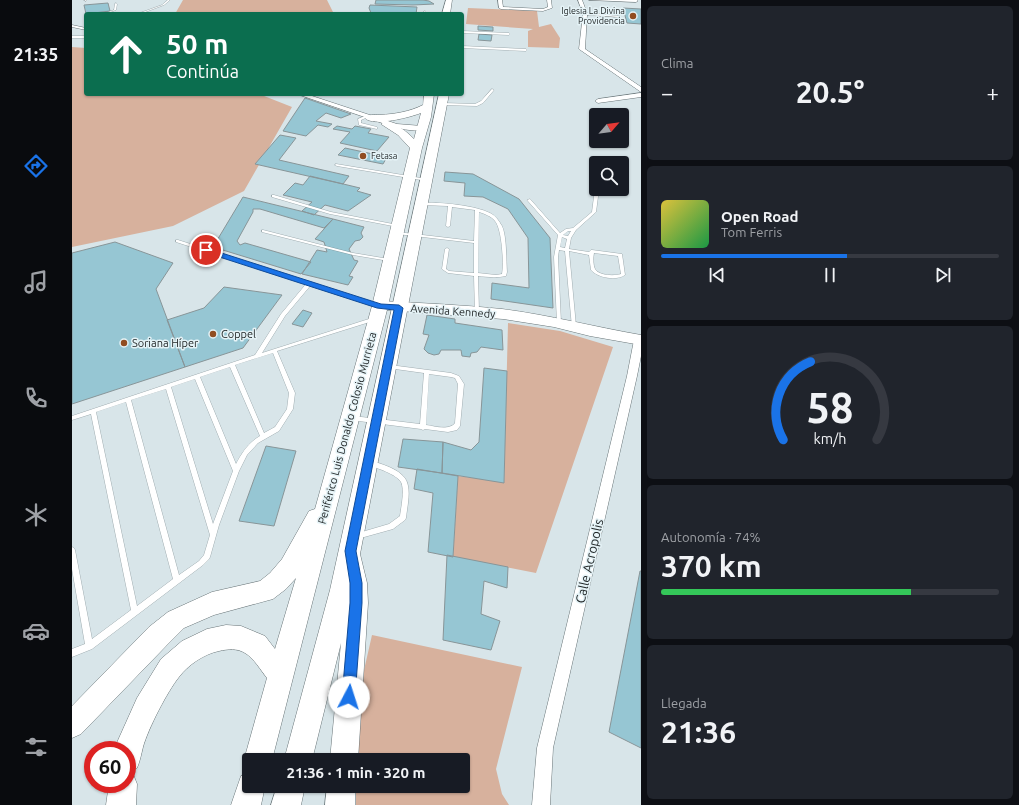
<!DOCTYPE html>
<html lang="es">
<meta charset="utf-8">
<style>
:root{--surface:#171b24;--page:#20242c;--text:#f1f3f6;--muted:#9ea1a6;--line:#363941;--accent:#1a73e8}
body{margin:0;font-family:Ubuntu,sans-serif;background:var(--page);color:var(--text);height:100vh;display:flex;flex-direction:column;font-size:15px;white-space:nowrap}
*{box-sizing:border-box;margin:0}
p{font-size:13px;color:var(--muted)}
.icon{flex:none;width:22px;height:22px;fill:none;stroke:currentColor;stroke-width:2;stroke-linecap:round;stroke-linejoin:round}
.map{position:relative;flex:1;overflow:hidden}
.side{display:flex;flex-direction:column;gap:6px;padding:6px;background:#0d0f14;width:378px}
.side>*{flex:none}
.banner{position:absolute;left:12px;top:12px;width:380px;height:84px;border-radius:4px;box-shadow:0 1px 3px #0004;background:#0b6e4f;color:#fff;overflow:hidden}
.needle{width:26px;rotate:62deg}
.controls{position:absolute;left:517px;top:108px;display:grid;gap:8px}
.controls a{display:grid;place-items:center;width:40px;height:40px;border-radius:4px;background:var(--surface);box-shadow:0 1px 3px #0004;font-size:20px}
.speed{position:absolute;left:12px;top:741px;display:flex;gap:8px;font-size:20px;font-weight:700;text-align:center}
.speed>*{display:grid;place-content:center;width:52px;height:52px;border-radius:50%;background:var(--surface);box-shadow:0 1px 3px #0004;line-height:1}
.speed .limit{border:6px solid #d22;background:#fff;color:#111}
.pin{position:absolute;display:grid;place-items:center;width:34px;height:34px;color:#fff;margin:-17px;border:2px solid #fff;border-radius:50%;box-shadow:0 1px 4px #0007}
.me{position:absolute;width:44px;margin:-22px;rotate:5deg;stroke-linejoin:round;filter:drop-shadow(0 0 3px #0008)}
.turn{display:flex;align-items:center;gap:14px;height:84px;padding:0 16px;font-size:18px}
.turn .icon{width:52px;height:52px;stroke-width:2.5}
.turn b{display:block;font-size:28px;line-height:34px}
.big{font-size:30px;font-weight:700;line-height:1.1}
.side .card{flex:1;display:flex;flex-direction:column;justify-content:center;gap:6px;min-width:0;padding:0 14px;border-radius:6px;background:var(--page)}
.side .dial{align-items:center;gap:0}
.dial svg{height:104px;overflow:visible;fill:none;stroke:var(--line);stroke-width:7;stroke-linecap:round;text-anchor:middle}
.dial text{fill:var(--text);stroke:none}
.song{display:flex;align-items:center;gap:12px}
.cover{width:48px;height:48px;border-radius:6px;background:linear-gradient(135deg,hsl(50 70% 55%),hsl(140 70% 35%))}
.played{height:4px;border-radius:2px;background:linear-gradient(90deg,var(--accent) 55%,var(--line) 55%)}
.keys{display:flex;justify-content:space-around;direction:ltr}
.heat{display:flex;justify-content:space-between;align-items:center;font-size:22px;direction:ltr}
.charge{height:6px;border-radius:3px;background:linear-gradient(90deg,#34c759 74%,var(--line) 0)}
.trip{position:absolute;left:170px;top:753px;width:228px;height:40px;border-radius:4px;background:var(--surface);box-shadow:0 1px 3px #0004;font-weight:700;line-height:40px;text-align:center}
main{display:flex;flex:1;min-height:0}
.tabs{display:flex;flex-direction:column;width:72px;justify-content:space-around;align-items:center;background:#090b0e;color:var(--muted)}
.tabs .icon{width:28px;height:28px}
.tabs .current{color:var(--accent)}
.tabs b{font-size:18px;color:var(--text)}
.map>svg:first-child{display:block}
</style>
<main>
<nav class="tabs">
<b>21:35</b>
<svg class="icon current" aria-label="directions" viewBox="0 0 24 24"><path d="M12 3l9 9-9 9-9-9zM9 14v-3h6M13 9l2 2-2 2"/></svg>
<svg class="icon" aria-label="music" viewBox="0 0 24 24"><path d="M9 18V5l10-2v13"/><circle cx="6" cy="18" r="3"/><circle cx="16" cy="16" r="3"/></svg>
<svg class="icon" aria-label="phone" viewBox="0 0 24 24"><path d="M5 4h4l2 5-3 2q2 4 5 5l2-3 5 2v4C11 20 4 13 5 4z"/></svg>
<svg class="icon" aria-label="climate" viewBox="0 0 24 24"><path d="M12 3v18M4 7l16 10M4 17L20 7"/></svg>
<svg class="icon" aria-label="car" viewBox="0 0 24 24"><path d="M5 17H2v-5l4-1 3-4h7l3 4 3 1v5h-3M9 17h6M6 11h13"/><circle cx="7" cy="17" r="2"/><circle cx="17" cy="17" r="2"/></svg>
<svg class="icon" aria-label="filters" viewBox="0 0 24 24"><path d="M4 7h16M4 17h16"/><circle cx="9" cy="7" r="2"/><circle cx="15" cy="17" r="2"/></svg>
</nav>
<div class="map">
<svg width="569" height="805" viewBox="0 0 569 805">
<rect width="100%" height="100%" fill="#d8e5e9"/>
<!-- green -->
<path fill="#d7b19d" d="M 111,0 L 255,0 L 262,14 L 103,14 Z
M 396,8 L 465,11 L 467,27 L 479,24 L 488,38 L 487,48 L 456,47 L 456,31 L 461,29 L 394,24 Z
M 0,47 L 14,48 L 14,94 L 187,94 L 220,107 L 172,191 L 101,226 L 0,247 Z
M 436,323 L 488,331 L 541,347 L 464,573 L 381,557 L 386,476 L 432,482 Z
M 300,635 L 450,667 L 424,769 L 430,794 L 437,805 L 284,805 L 284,786 L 391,786 L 391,760 L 283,760 L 290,679 Z"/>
<!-- building -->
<path fill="#96c6d3" stroke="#889598" d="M 304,0 L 351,0 L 357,1 L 362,4 L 341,5 L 303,4 Z
M 36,3 L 38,11 L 14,14 L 12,5 Z
M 298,5 L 345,7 L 344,14 L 299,13 L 297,8 Z
M 551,8 L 569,9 L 569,24 L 555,23 Z
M 406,26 L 421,27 L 421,31 L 406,30 Z
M 407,34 L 420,35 L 419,41 L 406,40 Z
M 233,98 L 279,114 L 269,118 L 254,113 L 244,121 L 260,124 L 256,127 L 246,125 L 234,136 L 211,131 Z
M 265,126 L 280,129 L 283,126 L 299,129 L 296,133 L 317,137 L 305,151 L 268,143 L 278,132 L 261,129 Z
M 208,135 L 224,138 L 207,160 L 277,176 L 271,184 L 183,164 Z
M 273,148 L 315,157 L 311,164 L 266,155 Z
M 373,172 L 401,174 L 447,199 L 478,238 L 481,308 L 419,299 L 420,283 L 457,288 L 456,238 L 436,209 L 411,197 L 392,196 L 393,183 L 372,181 Z
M 238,176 L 288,188 L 285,191 L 299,195 L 276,211 L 253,205 L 242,215 L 230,211 L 240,202 L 211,195 L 223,183 L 231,185 Z
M 171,197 L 261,219 L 252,228 L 188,209 L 181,209 L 181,212 L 165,241 L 168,245 L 173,243 L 239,262 L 229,274 L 141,247 Z
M 261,219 L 292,227 L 289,233 L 291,237 L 288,240 L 283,241 L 277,249 L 282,260 L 286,261 L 277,276 L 281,277 L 276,285 L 230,274 L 245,250 L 255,252 L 252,242 L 243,239 Z
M 43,242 L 101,263 L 84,289 L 113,367 L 0,404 L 0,253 Z
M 152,287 L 210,295 L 171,348 L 113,367 L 95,320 L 132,308 Z
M 231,310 L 240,313 L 231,327 L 220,324 Z
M 355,315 L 383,319 L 383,323 L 430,330 L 431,350 L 409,347 L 405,352 L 399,353 L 398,357 L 390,356 L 389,350 L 369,350 L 367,354 L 362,355 L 356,353 L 352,349 L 357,335 L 351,334 Z
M 412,368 L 435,371 L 432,483 L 370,473 L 371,442 L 399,450 L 407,442 Z
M 331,439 L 371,442 L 370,473 L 326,467 Z
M 194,446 L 224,451 L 202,526 L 167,521 Z
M 345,469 L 386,476 L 381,557 L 356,552 L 361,493 L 342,489 Z
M 375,555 L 436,567 L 435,588 L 412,581 L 409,614 L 428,621 L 419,650 L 371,640 Z
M 568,571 L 569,571 L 569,748 L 537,732 Z"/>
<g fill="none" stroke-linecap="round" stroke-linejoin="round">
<defs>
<path id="lane" d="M 12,0 L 15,0 L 14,1 Z
M 96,0 L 98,0 L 92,5 L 68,14 L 65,14 L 90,5 Z
M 44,3 L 45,4 L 44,10 L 33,14 L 30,14 L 42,10 L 43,4 Z
M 353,11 L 356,14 L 354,14 L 352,12 Z
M 390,31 L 437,33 L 438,34 L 437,35 L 390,33 Z
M 0,36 L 14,36 L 14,38 L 0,38 Z
M 390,46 L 454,49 L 455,50 L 454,51 L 390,48 Z
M 420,89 L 422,90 L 411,103 L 405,106 L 371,105 L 370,104 L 371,103 L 403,104 L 409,101 Z
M 293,116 L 296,117 L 289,120 L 289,123 L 305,127 L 305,129 L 287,125 L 286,119 Z
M 264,164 L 355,179 L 357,180 L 355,181 L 265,166 L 263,165 Z
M 524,188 L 524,189 L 527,189 L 524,212 L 504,230 L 499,238 L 497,249 L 517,252 L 519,250 L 520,250 L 550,254 L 553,275 C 544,281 526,278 519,270 L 517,255 L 497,251 L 504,326 L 504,327 L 500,327 L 493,251 L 487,250 L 486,257 L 489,323 L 487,325 L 485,323 L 482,257 L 486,235 L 455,200 L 458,199 L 488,233 L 494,229 L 501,228 L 520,212 L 523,189 ZM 496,231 L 499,231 L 496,236 L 491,235 ZM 490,237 L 495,239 L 493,248 L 488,247 ZM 522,253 L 546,256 L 549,274 C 543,276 527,276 523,269 C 521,265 521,257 522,253 Z
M 200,195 L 202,195 L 259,212 L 326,225 L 328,226 L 326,227 L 258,214 L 200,197 Z
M 349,203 C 367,202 402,205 418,213 C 424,216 427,221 430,226 C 435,237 434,260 435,272 L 434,276 C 424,278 416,277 406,276 L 407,312 L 407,313 L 403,313 L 403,312 L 402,276 L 376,273 L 370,269 L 373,249 L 375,248 L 377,249 L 374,269 L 377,271 L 402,273 L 402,243 L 325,234 L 323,233 L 325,232 L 402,241 L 403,210 L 380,207 L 378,226 L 376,227 L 374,226 L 376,206 L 350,205 L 349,205 ZM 407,212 C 413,214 419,216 423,221 C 430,229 432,264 430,274 L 424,275 L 406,273 Z
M 190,230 L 191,230 L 281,253 L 317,259 L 319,260 L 317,261 L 281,255 L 190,232 Z
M 104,240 L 106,240 L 308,305 L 308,306 L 306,308 L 304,307 L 238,286 L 213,316 L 190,353 L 300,318 L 302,317 L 304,319 L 304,320 L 205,351 L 223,393 L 221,409 L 207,431 L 186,443 L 175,455 L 167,471 L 147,525 L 138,557 L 137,559 L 131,565 L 20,649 L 0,657 L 0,649 L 13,644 L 0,569 L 0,547 L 2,548 L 3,550 L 20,639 L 59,610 L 19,414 L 0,420 L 0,416 L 183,355 L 209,314 L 234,284 L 104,242 ZM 201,353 L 217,393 L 215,409 L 203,427 L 192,433 L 163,365 ZM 158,367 L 188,436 C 176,443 170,453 164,464 L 128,377 ZM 123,379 L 161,471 L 141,524 L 99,387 ZM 94,389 L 138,535 L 132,555 L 127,561 L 107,575 L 59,400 ZM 54,402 L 101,579 L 65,606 L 24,412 Z
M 318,365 L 379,373 L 387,376 L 392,384 L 388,426 L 385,430 L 376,432 L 353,429 L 351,430 L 349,429 L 279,420 L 278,418 L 279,416 L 281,416 L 348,424 L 352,373 L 316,368 L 315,367 L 316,366 ZM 357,374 L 379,377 L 383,378 L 386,384 L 383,423 C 377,431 362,426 354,425 Z
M 298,460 C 311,465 334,470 336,486 C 338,496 335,508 334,518 L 333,520 L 321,529 L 285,539 L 283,538 L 282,536 L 283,534 L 317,524 L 328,516 C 329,508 333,490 329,482 C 324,474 305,468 296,465 L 295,463 L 296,461 Z"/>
<path id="street" d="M 426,0 L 430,0 L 431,7 L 471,9 L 476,7 L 475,0 L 479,0 L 480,8 L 471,11 L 429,9 L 427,8 Z
M 506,0 L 510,0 L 515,13 L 548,16 L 546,17 L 515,15 L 513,49 L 569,87 L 569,92 L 507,49 L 511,14 Z
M 517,0 L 565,0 L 566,1 L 564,2 Z
M 0,25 L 14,28 L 14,30 L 0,27 Z
M 569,93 L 569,97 L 526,103 L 523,101 L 526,99 Z
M 225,94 L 234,94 L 325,124 L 350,126 L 353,128 C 345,133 331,129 322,127 Z
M 567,337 L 569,337 L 569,356 L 565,376 L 481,748 L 478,805 L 460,805 L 465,748 L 555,376 L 562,340 Z"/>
<path id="secondary" d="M 308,301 C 349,303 390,305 430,309 C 477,315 523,327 569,335 L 569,345 L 518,336 L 482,327 L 431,319 L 303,309 L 301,306 L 303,303 Z"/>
<path id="primary" d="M 374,0 L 380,0 L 378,14 L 370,14 Z
M 352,94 L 362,94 L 359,117 L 350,148 L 316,306 L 200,760 L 177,760 L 177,770 L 172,760 L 195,678 C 189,671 182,658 173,653 C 165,648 156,649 147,651 C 132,654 116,665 107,677 C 95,692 76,729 71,747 C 69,755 68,761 65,768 L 56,772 L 61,774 L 65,784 L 64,805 L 34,805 L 37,784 L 55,784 L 55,750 L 43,750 L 43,747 L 65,698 L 89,659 L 110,641 L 135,629 L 154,625 L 169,626 L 193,636 L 203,649 L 224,578 L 214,589 L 201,599 L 142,615 L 112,628 L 95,645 L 9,734 L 0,738 L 0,706 L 77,627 L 96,612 L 140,592 L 188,581 L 198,573 L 210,559 L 237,511 L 243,509 L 300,306 L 338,148 L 326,135 L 309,124 L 314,121 C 325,124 334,131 342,139 L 349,113 C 339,117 301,127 293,118 C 297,114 302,115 308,115 C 323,114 337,112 351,105 Z
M 367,94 L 377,94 L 288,554 L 295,583 L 296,603 L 286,760 L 258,760 L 269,643 L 240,760 L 212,760 L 258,590 Z
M 177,773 L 177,786 L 193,786 L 189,805 L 159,805 L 169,776 Z
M 205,786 L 233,786 L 229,805 L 199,805 Z
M 255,786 L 283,786 L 283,805 L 253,805 Z"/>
</defs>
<!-- lane casing -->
<use href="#lane" stroke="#697578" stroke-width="0.5"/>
<!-- street casing -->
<use href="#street" stroke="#697578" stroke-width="1"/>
<!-- secondary casing -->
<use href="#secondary" stroke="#697578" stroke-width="1"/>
<!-- primary casing -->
<use href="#primary" stroke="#697578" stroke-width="1"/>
<!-- lane -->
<use href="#lane" fill="#fff" fill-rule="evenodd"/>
<!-- street -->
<use href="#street" fill="#fff" fill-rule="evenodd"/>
<!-- secondary -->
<use href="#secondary" fill="#fff" fill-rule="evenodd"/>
<!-- primary -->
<use href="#primary" fill="#fff" fill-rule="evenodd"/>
</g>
<!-- route -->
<path fill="#1a73e8" stroke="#114b97" d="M 134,248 L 309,304 L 327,305 L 331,308 L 284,551 L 290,583 L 290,603 L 283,697 L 281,702 L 277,704 L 272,702 L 270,697 L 278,603 L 278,583 L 273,551 L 322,310 L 305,308 L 132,252 L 131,250 Z"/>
<!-- markers -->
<g fill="#914d21" stroke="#e5f3f7" stroke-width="1.5">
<circle cx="561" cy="16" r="4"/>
<circle cx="291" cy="156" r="4"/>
<circle cx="141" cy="334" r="4"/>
<circle cx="52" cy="343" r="4"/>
</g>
<g text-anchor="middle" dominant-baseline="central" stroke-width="3" stroke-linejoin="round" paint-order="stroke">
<!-- far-poi labels -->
<g font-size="9" fill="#232829" stroke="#e5f3f7" text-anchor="end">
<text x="553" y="11">Iglesia La Divina<tspan x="553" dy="10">Providencia</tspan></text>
<text x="299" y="156" text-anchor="start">Fetasa</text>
</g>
<!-- street labels -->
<g font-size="11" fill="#232829" stroke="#e5f3f7">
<text transform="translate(381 311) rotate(4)">Avenida Kennedy</text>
<text transform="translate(275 428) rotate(-75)">Periférico Luis Donaldo Colosio Murrieta</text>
</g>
<!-- poi labels -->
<g font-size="11" fill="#232829" stroke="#e5f3f7" text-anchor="start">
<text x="149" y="334">Coppel</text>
<text x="60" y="343">Soriana Híper</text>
</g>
<!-- near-street labels -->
<g font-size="13" fill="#232829" stroke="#e5f3f7">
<text transform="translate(517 561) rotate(-77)">Calle Acropolis</text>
</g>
</g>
</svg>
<div class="controls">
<a><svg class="needle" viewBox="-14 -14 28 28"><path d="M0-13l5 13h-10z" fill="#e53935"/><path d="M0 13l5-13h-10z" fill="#9ea1a6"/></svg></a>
<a><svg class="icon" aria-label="search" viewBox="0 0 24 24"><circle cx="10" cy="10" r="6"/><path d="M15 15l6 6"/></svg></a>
</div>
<div class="speed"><div class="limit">60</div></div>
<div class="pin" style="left:134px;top:250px;background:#d93025"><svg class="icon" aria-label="arrive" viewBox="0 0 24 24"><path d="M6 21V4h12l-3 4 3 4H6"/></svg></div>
<svg class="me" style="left:277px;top:697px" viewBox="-20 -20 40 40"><circle r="19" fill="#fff"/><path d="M0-13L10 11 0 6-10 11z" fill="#1a73e8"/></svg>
<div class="trip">21:36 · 1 min · 320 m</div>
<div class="banner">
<div class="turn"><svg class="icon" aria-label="ahead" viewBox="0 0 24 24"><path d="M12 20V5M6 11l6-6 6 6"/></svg><div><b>50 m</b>Continúa</div></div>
</div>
</div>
<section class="side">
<div class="card"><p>Clima</p>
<div class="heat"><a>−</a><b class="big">20.5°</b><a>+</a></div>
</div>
<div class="card">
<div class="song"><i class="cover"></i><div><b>Open Road</b><p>Tom Ferris</p></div></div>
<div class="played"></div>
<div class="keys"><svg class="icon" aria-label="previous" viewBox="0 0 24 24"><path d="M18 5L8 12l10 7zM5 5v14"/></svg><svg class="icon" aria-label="pause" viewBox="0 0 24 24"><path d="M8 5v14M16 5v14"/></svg><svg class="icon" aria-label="next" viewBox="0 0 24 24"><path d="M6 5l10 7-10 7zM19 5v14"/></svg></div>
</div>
<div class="card dial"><svg viewBox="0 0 100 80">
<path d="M14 69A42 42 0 1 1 86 69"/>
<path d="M14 69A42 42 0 0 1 35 9" stroke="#1a73e8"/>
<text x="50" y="56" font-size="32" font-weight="700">58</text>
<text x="50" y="72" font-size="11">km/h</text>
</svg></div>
<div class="card"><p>Autonomía · 74%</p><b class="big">370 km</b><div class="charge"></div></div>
<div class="card"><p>Llegada</p><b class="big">21:36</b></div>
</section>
</main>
